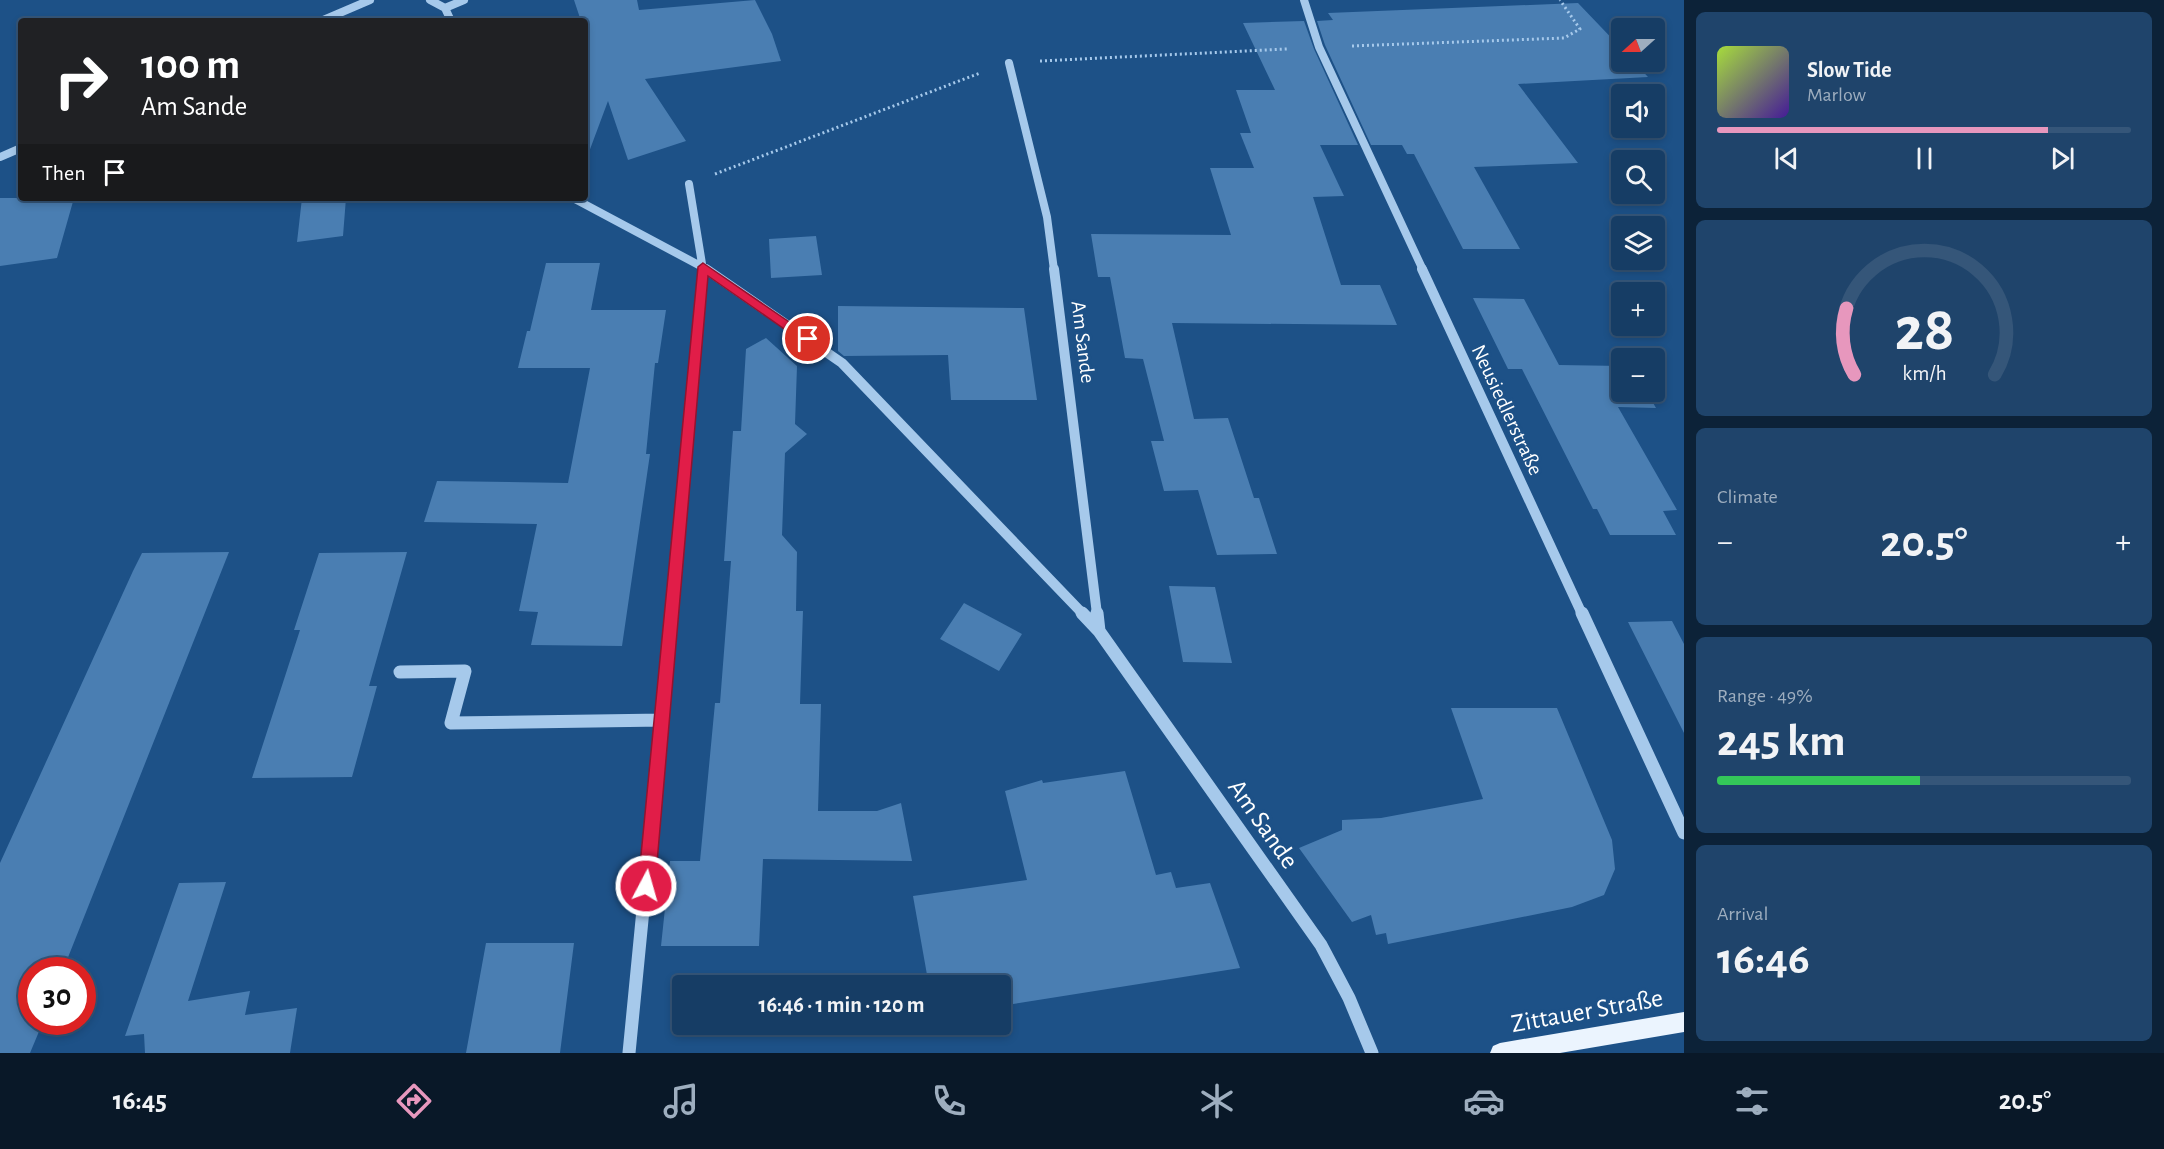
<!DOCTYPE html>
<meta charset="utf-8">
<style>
:root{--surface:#163d65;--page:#1f446b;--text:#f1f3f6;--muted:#9eaebf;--line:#355679;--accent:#e797bd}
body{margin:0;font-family:"Alegreya Sans",sans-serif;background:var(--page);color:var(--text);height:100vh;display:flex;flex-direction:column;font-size:22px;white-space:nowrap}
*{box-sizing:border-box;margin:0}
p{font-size:20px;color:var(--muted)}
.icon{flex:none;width:33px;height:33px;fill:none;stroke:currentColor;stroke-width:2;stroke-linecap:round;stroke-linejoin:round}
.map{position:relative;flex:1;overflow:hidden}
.sheet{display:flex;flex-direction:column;gap:12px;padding:12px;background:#0c2238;width:480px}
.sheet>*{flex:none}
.top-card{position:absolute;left:18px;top:18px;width:570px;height:183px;border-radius:6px;box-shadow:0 3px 9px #0003,0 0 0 2px var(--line);background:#202124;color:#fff;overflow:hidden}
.needle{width:39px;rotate:249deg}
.fabs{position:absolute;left:1611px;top:18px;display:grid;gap:12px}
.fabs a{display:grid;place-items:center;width:54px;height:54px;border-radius:6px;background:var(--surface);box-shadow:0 3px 9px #0003,0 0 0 2px var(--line);font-size:30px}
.speed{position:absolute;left:18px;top:957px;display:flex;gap:12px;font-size:30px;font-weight:700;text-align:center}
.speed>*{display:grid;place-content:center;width:78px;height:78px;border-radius:50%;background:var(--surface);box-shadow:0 3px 9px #0003,0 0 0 2px var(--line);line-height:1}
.speed .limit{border:9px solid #d22;background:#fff;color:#111}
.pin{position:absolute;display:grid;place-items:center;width:51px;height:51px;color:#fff;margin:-26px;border:3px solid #fff;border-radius:50%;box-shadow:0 2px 6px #0007}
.me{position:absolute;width:66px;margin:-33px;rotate:6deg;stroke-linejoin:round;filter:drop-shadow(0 0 4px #0008)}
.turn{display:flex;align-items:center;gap:21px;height:126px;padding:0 24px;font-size:27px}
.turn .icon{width:78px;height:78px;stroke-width:2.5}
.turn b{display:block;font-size:42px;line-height:51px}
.then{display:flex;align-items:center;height:57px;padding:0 24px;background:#0003;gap:12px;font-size:22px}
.big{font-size:45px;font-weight:700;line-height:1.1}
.sheet .tile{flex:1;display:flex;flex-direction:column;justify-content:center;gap:9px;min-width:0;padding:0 21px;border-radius:9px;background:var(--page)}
.sheet .dial{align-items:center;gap:0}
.dial svg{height:156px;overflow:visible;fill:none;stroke:var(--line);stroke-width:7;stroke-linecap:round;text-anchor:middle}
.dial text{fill:var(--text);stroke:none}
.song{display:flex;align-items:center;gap:18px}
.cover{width:72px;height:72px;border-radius:9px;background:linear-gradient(135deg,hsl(80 70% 55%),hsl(260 70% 35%))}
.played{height:6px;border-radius:3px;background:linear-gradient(90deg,var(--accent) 80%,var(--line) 80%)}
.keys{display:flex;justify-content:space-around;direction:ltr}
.heat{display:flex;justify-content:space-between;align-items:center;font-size:33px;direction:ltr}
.charge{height:9px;border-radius:4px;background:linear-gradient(90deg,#34c759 49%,var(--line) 0)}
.trip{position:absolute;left:672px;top:975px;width:339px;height:60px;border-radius:6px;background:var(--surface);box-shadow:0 3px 9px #0003,0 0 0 2px var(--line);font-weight:700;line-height:60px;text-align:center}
.menu{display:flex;height:96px;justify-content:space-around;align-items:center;background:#091828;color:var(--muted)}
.menu .icon{width:42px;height:42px}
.menu .selected{color:var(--accent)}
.menu b{font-size:27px;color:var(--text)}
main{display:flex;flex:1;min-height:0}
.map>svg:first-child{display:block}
</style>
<main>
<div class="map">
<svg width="1684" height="1053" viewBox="0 0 1684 1053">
<rect width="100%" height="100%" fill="#1d5187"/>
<!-- building -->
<path fill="#4a7eb2" d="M 574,0 L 637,0 L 639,10 L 755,0 L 772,34 L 781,61 L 645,79 L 686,141 L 628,160 L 608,101 L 589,152 L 585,151 L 585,21 L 581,21 Z
M 1578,3 L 1622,49 L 1622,62 L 1634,62 L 1648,77 L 1518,84 L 1578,163 L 1474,167 L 1520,249 L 1463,249 L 1414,154 L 1407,154 L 1402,145 L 1371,145 L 1325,45 L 1317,21 L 1333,20 L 1328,13 Z
M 1304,21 L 1314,49 L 1358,145 L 1320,145 L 1344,196 L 1313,197 L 1341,285 L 1380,285 L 1397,325 L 1172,323 L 1194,419 L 1228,418 L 1254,498 L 1259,498 L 1277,554 L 1217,555 L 1198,490 L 1164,491 L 1151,441 L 1164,441 L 1143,359 L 1125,358 L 1110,277 L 1098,277 L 1091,234 L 1231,235 L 1210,168 L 1254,168 L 1240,133 L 1251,133 L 1236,90 L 1275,90 L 1243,23 Z
M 0,198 L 74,198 L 57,258 L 0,266 Z
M 302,198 L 346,198 L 343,236 L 297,242 Z
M 816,236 L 822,275 L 771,278 L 769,239 Z
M 546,263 L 600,263 L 591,310 L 666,310 L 658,363 L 655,363 L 646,454 L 650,454 L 622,646 L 531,645 L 538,612 L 519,611 L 537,524 L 424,522 L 437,481 L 568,483 L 590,368 L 518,368 L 527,331 L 530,331 Z
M 1473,298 L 1524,299 L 1559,365 L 1622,366 L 1622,392 L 1647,392 L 1656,408 L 1618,407 L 1677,510 L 1663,511 L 1676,535 L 1610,535 L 1597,509 L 1593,509 L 1522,369 L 1508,369 Z
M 838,306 L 1024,308 L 1037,400 L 951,400 L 948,355 L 844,356 L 838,351 Z
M 766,338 L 797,366 L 795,424 L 807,434 L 785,453 L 782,535 L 797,552 L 796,611 L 803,611 L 800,704 L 821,704 L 818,811 L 877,811 L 901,803 L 912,861 L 763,859 L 759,946 L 661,946 L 670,861 L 700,861 L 715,703 L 720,703 L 727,613 L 731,561 L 724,561 L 733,431 L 741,431 L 746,349 Z
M 229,552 L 63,970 L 32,970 L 32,1022 L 43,1022 L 30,1053 L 0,1053 L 0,863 L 133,571 L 142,553 Z
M 407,552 L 369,686 L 377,686 L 352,777 L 252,778 L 300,630 L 294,630 L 319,553 Z
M 1169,586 L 1215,587 L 1232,663 L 1183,662 Z
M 964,603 L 1022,634 L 999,671 L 940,639 Z
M 1672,621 L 1684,644 L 1684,733 L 1628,622 Z
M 1451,708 L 1557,708 L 1612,840 L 1615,869 L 1604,895 L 1572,907 L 1388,944 L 1386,933 L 1376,935 L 1371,915 L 1352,922 L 1299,848 L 1342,830 L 1342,820 L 1381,818 L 1483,799 Z
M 1125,771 L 1156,875 L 1171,872 L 1176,888 L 1210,883 L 1240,968 L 1000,1006 L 1000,986 L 929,986 L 913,896 L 1027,880 L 1005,791 L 1042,780 L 1043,783 Z
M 226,882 L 188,1001 L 250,991 L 245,1015 L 297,1008 L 290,1053 L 145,1053 L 144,1034 L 125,1036 L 179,883 Z
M 486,943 L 574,943 L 560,1053 L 466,1053 Z"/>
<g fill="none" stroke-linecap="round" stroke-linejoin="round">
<!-- path -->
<path stroke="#a6c9eb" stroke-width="3" stroke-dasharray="2 3" stroke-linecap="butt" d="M 1352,46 L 1564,38 L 1580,29 L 1560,0
M 1040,61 L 1287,49
M 715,174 L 980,73"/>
<!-- minor-far2 -->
<path stroke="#a6c9eb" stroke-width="8" d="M 430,0 L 445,8 L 451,21
M 1304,0 L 1319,47 L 1423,270
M 445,8 L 464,0
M 321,21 L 370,0
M 1009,63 L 1047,217 L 1054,270
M 0,157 L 21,148
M 689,184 L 703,270
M 573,198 L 708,270"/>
<!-- minor-far1 -->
<path stroke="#a6c9eb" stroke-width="10" d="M 706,269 L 842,363 L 1083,614
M 1054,269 L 1097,614
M 1422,269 L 1582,614
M 672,614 L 703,269"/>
<!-- minor -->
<path stroke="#a6c9eb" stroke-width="13" d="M 1082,613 L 1099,631 L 1321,945 L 1349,998 L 1372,1053
M 1097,613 L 1099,631
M 1582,613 L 1684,833
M 400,672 L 465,671 L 451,723 L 663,720
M 629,1053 L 672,613"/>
<!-- major -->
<path fill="#ebf4fe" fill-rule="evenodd" d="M 1684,1012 L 1684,1032 L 1560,1053 L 1490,1053 L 1493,1046 L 1500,1043 Z"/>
</g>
<!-- route -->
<path fill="#e11d48" stroke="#92132f" stroke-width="1.5" d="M 703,263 L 814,339 L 812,342 L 803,342 L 708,276 L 655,886 L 652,892 L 646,895 L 640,892 L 638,886 L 698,267 Z"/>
<g text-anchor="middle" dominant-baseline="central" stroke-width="6" stroke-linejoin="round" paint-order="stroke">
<!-- street labels -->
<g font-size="21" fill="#fff" stroke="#1d5187">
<text transform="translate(1083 342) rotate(83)">Am Sande</text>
<text transform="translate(1507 410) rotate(65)">Neusiedlerstraße</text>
</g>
<!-- near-street labels -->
<g font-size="26" fill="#fff" stroke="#1d5187">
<text transform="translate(1263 824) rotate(55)">Am Sande</text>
<text transform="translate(1587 1011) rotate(-10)">Zittauer Straße</text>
</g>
</g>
</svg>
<div class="fabs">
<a><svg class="needle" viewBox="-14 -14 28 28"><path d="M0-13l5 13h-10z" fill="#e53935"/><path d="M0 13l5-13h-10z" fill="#9eaebf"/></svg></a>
<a><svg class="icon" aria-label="sound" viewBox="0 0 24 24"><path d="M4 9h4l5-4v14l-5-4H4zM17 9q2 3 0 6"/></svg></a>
<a><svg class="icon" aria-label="search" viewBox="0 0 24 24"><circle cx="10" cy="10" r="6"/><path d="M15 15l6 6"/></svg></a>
<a><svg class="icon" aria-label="layers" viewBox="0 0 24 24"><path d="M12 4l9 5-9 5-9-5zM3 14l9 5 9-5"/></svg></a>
<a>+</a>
<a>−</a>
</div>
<div class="speed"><div class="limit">30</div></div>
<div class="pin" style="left:808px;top:339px;background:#d93025"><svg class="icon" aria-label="arrive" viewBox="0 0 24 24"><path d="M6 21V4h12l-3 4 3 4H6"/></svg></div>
<svg class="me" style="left:646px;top:886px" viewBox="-20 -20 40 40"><circle r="17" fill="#e11d48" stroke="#fff" stroke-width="3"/><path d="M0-11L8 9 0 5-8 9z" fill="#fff"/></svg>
<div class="trip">16:46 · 1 min · 120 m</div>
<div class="top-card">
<div class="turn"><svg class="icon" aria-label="right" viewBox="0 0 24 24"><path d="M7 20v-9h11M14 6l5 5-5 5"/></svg><div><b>100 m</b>Am Sande</div></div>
<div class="then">Then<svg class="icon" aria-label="arrive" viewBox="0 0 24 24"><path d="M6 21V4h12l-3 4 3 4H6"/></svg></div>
</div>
</div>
<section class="sheet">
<div class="tile">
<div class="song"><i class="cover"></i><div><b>Slow Tide</b><p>Marlow</p></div></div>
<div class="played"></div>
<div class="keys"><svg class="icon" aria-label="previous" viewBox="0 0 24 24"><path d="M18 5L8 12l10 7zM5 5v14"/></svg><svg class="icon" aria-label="pause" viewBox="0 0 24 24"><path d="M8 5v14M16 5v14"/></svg><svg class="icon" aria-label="next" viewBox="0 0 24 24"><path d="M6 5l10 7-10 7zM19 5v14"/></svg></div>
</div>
<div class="tile dial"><svg viewBox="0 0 100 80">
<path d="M14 69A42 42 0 1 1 86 69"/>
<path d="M14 69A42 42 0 0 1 10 35" stroke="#e797bd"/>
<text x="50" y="56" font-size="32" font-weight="700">28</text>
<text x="50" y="72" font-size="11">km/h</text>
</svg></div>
<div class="tile"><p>Climate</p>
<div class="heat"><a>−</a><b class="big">20.5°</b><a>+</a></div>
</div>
<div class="tile"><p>Range · 49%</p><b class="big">245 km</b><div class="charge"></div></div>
<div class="tile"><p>Arrival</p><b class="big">16:46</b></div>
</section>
</main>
<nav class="menu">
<b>16:45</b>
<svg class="icon selected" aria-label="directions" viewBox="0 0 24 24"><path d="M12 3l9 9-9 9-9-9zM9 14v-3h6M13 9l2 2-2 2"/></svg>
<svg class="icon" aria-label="music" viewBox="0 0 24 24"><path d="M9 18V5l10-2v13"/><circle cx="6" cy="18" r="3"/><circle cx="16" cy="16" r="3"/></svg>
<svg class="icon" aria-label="phone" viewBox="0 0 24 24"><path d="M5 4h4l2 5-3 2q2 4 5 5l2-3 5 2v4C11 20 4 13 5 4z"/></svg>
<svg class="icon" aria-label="climate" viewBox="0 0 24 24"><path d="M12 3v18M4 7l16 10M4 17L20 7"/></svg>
<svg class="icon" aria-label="car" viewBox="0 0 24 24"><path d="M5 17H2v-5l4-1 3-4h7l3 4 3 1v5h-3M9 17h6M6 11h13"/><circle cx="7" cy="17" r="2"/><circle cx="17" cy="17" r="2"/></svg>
<svg class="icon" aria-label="filters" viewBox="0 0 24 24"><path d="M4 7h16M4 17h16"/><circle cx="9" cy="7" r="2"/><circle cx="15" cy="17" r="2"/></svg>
<b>20.5°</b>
</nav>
